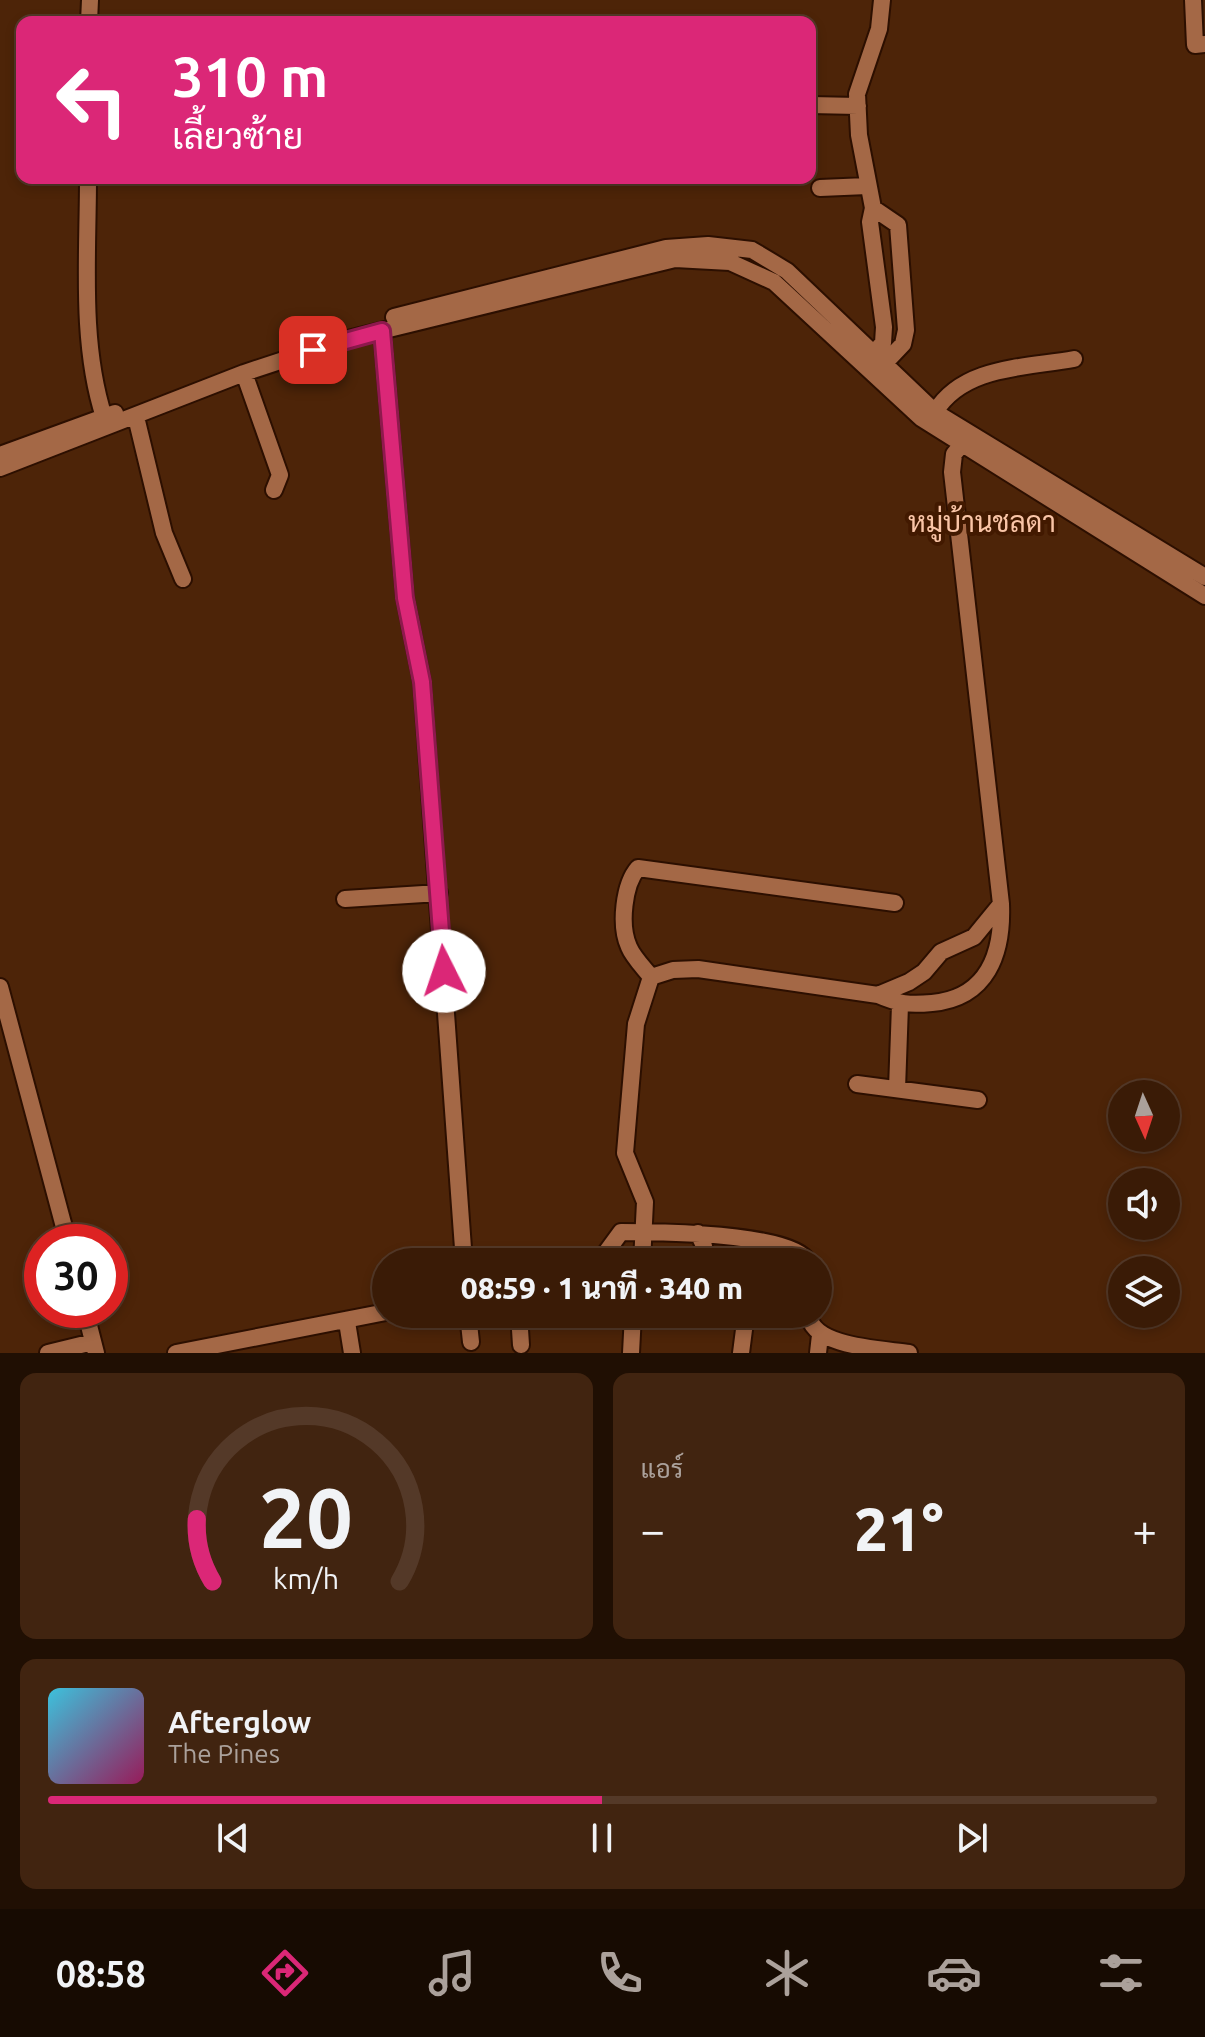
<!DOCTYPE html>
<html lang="th">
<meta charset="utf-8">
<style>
:root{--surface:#3a1b06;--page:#412410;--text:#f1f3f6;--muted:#aba19b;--line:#543928;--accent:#db2777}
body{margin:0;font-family:Ubuntu,Sarabun,sans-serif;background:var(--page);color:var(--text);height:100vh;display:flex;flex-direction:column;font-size:30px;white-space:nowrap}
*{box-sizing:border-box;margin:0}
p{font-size:26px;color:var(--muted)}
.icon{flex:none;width:44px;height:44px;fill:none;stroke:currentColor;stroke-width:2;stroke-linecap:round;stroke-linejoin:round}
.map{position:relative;height:1353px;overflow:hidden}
.drawer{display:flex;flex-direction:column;gap:20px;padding:20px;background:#200f03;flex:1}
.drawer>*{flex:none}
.hud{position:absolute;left:16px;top:16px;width:800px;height:168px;border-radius:16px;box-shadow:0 4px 12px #0003,0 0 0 2px var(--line);background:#db2777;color:#fff;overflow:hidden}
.needle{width:52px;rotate:177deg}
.fabs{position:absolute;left:1108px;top:1080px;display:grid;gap:16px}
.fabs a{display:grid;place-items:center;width:72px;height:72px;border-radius:50%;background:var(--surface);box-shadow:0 4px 12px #0003,0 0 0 2px var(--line);font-size:40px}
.speed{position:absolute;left:24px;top:1224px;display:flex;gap:16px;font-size:40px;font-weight:700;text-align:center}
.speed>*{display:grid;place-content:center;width:104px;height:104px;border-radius:50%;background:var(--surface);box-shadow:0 4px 12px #0003,0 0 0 2px var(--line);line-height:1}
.speed .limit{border:12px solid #d22;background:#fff;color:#111}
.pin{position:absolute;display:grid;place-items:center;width:68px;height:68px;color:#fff;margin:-34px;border-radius:16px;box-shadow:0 4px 12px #0006}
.me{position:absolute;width:88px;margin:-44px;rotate:356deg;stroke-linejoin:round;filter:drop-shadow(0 0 6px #0008)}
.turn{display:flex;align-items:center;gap:28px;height:168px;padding:0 24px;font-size:36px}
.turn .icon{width:104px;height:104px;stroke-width:2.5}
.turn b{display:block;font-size:56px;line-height:68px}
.big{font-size:60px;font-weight:800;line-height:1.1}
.drawer .card{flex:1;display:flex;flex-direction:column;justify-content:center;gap:12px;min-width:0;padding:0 28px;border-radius:16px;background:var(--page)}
.drawer .dial{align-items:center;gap:0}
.dial svg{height:208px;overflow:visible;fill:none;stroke:var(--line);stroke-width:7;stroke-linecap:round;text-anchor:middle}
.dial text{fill:var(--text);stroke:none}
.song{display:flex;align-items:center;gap:24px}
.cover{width:96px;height:96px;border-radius:12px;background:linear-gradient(135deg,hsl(190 70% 55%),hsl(330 70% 35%))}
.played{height:8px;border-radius:4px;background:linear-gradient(90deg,var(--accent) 50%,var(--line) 50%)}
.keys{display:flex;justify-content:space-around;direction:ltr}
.heat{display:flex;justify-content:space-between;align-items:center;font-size:44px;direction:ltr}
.drawer .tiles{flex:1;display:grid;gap:20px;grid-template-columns:1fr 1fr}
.card:last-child{grid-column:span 2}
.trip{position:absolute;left:372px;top:1248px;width:460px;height:80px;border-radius:40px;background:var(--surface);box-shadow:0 4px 12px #0003,0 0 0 2px var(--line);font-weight:800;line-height:80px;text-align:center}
.dock{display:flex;height:128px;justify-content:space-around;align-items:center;background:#170b02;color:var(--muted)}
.dock .icon{width:56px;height:56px}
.dock .active{color:var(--accent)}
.dock b{font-size:36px;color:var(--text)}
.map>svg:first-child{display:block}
</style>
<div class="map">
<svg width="1205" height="1353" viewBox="0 0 1205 1353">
<rect width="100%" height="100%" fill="#4d2408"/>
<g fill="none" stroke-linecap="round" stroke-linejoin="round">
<defs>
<path id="minor" d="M 1193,0 L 1195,45 L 1205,44
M 89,22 L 90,0
M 810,105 L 858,106
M 88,178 C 88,256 80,343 104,417
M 820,188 L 867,186
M 873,208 L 859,135 L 857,94 L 879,29 L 882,0
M 394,317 L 666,248 L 708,245 L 752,250 L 787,271 L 935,412 L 1205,577
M 382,331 L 405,598 L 422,682 L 464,1262
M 873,354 L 883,343 L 884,327 L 870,222 L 873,208 L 898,225 L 906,330 L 903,344 L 884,364
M 244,373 L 280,475 L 274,490
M 935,412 C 963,366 1024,368 1074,359
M 136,417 L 164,533 L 183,579
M 0,455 L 115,413
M 0,468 L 244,373 L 344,340 L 675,259 L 730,262 L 774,282 L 921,418 L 1205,596
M 345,899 L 439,893
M 651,977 C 644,968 633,957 629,947 C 619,925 624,884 638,868 L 895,903
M 0,987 L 68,1242
M 878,995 L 909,982 L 924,972 L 941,952 L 974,937 L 1001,904
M 857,1084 L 978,1100
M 897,1089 L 900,1005
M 698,1233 L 704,1246 L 703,1262
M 599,1262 L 621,1232 C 655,1232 794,1232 808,1262
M 642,1262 L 645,1202 L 625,1153 L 636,1024 L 651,977 L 673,970 L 698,969 L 878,995 C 898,1004 910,1005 932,1003 C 987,998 1003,954 1001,904 L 952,472 L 954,454 L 967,438
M 752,1262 L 755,1242
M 85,1310 L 96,1353
M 468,1314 L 471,1342
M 519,1314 L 521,1345
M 809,1314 C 810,1347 883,1349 909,1353
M 347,1322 L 352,1353
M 48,1353 L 93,1342
M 176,1353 L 386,1312
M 631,1353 L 633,1314
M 741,1353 L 746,1314
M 818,1353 L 820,1335"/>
</defs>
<!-- minor casing -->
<use href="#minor" stroke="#2c0f00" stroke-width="20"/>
<!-- minor -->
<use href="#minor" stroke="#a46846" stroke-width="16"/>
</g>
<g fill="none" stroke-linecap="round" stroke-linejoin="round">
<defs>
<path id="route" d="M 313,350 L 382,331 L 405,598 L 422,682 L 444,971"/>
</defs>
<!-- route casing -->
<use href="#route" stroke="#8e194d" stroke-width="20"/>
<!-- route -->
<use href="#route" stroke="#db2777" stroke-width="14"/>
</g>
<g text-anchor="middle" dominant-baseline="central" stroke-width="8" stroke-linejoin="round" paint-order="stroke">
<!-- quarter labels -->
<g font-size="28" fill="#fac5a7" stroke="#421900">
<text x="982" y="521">หมู่บ้านชลดา</text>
</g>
</g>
</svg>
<div class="fabs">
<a><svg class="needle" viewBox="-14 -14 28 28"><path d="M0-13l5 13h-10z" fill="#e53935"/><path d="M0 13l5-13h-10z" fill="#aba19b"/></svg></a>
<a><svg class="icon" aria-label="sound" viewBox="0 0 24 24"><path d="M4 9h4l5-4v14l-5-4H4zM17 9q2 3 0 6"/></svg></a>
<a><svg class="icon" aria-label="layers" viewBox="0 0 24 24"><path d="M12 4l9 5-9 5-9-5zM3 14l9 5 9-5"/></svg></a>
</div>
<div class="speed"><div class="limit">30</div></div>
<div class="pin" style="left:313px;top:350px;background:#d93025"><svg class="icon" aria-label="arrive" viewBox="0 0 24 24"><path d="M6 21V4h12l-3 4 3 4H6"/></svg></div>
<svg class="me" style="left:444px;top:971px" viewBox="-20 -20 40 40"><circle r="19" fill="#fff"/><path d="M0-13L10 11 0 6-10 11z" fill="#db2777"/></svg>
<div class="trip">08:59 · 1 นาที · 340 m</div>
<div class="hud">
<div class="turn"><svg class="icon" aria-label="left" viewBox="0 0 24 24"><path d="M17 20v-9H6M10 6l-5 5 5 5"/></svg><div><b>310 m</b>เลี้ยวซ้าย</div></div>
</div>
</div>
<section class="drawer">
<div class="tiles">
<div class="card dial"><svg viewBox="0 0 100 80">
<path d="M14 69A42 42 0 1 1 86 69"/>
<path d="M14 69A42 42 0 0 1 8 45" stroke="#db2777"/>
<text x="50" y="56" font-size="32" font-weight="700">20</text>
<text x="50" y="72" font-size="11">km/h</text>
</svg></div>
<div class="card"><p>แอร์</p>
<div class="heat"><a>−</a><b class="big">21°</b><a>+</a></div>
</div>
<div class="card">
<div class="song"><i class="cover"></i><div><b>Afterglow</b><p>The Pines</p></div></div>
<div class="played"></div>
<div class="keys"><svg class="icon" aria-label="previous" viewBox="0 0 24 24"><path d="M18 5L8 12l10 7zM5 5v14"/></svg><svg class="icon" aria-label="pause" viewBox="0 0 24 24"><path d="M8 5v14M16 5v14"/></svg><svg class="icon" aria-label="next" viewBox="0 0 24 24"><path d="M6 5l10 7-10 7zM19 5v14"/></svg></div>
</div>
</div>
</section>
<nav class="dock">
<b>08:58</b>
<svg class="icon active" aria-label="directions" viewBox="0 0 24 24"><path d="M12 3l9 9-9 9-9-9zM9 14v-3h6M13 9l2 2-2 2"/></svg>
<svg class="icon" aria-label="music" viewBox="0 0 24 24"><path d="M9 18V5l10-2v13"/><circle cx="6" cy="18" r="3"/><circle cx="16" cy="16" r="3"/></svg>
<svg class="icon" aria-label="phone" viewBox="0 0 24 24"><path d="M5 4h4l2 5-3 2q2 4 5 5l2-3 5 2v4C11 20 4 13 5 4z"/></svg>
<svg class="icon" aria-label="climate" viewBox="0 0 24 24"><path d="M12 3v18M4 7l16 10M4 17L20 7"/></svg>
<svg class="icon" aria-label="car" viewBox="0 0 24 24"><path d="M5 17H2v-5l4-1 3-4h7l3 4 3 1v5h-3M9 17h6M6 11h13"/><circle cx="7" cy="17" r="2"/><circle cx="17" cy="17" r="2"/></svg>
<svg class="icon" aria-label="filters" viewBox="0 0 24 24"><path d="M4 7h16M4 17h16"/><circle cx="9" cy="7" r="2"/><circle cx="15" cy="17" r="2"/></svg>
</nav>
